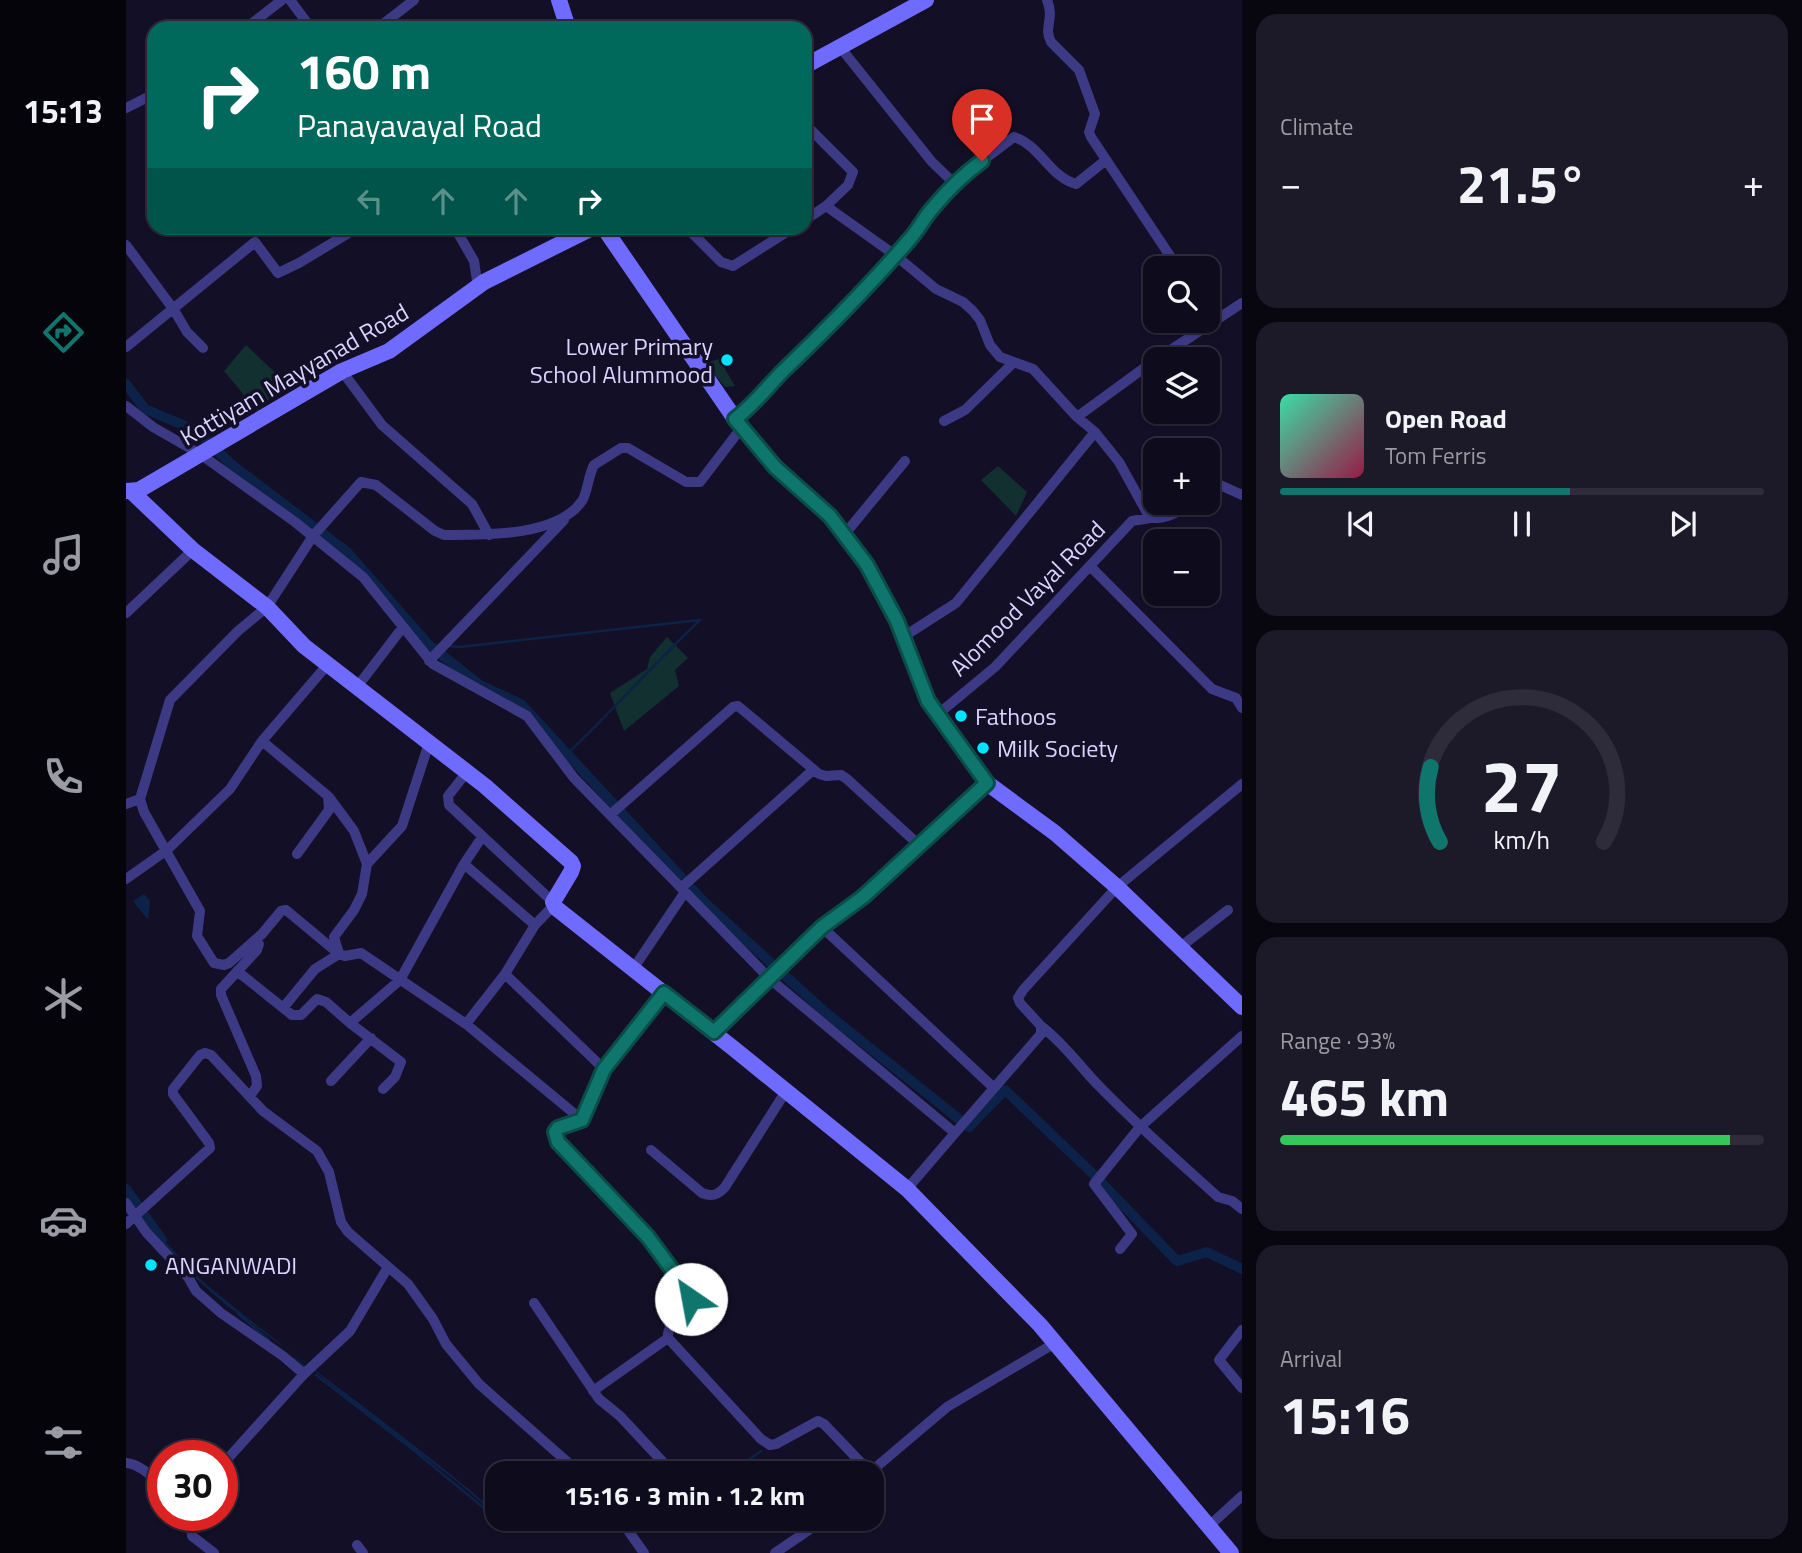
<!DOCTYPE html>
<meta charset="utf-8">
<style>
:root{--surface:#0e0b1c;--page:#1c1929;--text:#f1f3f6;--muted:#9b9ba3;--line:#2e2b3b;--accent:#0f766e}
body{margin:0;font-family:"Titillium Web",sans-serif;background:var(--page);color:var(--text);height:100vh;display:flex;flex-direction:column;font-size:26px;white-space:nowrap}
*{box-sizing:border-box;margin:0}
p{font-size:23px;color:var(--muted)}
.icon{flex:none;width:38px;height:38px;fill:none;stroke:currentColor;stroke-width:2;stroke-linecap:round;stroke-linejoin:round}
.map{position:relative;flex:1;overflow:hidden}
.sheet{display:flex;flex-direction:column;gap:14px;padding:14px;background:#08060f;width:560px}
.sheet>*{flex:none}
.guide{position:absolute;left:21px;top:21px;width:665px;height:214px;border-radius:21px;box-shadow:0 2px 5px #0004,0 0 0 2px var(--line);background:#00695c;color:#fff;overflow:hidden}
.controls{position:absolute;left:1017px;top:256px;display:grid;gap:14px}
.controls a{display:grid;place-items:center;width:77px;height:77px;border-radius:14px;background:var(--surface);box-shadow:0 2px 5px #0004,0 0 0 2px var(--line);font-size:35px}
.speed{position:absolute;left:21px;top:1440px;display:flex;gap:14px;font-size:35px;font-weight:700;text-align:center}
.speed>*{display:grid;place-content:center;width:91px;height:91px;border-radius:50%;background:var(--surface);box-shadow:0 2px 5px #0004,0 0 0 2px var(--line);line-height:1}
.speed .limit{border:10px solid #d22;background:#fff;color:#111}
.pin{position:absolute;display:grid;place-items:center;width:60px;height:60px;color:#fff;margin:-72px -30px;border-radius:50% 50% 50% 0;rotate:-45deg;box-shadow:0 0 7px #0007}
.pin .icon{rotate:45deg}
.me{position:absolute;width:77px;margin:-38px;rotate:327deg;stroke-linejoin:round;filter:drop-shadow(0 0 5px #0008)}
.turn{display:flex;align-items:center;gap:24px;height:147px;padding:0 35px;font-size:32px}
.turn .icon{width:91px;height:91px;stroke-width:2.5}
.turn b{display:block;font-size:49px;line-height:60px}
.lanes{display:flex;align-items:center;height:66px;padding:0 35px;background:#0003;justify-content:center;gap:35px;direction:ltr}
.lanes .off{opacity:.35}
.big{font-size:52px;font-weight:700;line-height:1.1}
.sheet .card{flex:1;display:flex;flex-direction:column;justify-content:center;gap:10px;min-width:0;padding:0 24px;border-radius:21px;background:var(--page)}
.sheet .dial{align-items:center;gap:0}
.dial svg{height:182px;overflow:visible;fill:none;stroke:var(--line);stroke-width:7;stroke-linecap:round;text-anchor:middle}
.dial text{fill:var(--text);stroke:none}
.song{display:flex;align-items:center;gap:21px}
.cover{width:84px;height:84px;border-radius:10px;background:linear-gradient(135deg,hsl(160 70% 55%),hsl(340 70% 35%))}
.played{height:7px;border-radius:4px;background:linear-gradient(90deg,var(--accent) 60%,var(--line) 60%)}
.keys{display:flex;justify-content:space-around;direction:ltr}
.heat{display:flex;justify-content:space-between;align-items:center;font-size:38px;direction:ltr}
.charge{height:10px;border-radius:5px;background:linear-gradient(90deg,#34c759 93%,var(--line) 0)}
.trip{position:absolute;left:359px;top:1461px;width:399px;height:70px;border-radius:21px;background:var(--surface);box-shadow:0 2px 5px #0004,0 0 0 2px var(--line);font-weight:700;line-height:70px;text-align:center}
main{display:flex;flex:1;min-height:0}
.dock{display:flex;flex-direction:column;width:126px;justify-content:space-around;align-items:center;background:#06040b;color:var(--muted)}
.dock .icon{width:49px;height:49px}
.dock .current{color:var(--accent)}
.dock b{font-size:32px;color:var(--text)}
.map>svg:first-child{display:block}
</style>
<main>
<nav class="dock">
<b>15:13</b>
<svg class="icon current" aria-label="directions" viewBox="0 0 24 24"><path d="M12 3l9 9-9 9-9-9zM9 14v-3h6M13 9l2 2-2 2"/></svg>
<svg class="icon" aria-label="music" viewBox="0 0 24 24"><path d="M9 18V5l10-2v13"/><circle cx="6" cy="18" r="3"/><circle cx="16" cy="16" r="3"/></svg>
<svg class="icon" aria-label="phone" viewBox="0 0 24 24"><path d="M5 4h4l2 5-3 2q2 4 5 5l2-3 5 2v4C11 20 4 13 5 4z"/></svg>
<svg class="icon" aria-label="climate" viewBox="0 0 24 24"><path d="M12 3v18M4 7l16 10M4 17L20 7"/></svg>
<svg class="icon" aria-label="car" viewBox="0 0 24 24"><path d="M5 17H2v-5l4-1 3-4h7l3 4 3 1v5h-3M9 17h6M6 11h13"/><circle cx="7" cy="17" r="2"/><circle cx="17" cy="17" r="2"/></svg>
<svg class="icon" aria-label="filters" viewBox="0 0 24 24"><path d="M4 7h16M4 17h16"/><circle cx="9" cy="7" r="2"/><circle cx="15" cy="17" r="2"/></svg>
</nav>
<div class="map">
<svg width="1116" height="1553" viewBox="0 0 1116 1553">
<rect width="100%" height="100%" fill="#130f26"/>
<!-- green -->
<path fill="#12302f" d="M 120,345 L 160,383 L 131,411 L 98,371 Z
M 593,359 L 609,386 L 599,387 L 579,363 Z
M 872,466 L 901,492 L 890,516 L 855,480 Z
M 541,637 L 562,658 L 549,670 L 553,686 L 498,731 L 484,693 L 521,669 L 524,657 Z"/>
<!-- water -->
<path fill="#0c2248" d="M 18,894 L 24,901 L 22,920 L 7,901 Z
M 49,1257 C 152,1349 267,1423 371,1513 L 371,1516 L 330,1481 L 231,1406 L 165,1352 L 101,1306 L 57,1267 Z
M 374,1519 L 378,1519 L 389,1528 L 454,1519 L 459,1521 L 389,1531 Z"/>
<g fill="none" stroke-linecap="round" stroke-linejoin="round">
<!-- stream -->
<path stroke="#0c2248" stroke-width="2.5" d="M 303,645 L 313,645
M 323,646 L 334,647 L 574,620 C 529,663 487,710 442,753
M 36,1240 L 72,1278
M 111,1313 L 143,1340
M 168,1359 L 179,1367
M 190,1375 L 290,1452 L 371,1519
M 595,1474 L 624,1459 L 635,1451
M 371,1519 L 385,1530 L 389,1530
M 409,1529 L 490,1525"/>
<!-- canal -->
<path stroke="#0c2248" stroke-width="10" d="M 0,384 L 19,409 L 69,430 L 105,464 L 221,552 L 303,645 L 354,685 L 395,704 L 578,902 L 699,1012 L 843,1127 L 879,1090 L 966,1173 L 1051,1261 L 1081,1252 L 1116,1269
M 0,1189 L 11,1204
M 19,1216 L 36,1240"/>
<!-- street -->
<path stroke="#3d3a85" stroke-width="10" d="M 164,0 L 185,28
M 921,0 C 929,19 917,27 925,42 L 953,70 L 969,114 L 963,132 L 965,137 L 1052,268
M 120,28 L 156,0
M 252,28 L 288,0
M 714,47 L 806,162 L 830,185
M 0,108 L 28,94
M 679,124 L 727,172 L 722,185 L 700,206 L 769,255 L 810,289 L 837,302 L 847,311 L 854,320 L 864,345 L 874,357 L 907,369 L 951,417 L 969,432 L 993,462 L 1024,518 C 1037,519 1056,513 1064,502
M 679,220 L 700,206
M 329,228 L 348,261 L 352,287
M 561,228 L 595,262 L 607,266 L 667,228
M 0,245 L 48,310 L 61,332 L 77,348
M 1082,306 L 1091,319
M 0,347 L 129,242 L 152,273 L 173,263 L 231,228
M 1031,359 L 1116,303
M 216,371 L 256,425 L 346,504 L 363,535
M 0,406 L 27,427 L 74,454 L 169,522 L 237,577 L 307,664 L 401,716 L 448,778 L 644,979 L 829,1133 L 915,1034 L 915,1026 L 894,1003 L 892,998 L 897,990 L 991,887 L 1116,784
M 951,417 L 1029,360
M 609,419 L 624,409 L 659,370 L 681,351 L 696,331 L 786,237 L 806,209 L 844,170 L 888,137 C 914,145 924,177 950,184 L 980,160
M 818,421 L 839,410 L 887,363
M 1082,482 L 1092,484 L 1116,495
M 718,535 L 779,461
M 964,566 L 1086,689 L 1110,698 L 1116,708
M 0,613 L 67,550
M 777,637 L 830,603 L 969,432
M 303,661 L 438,520
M 231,687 L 277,627
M 811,715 L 869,667 L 1006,521 L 1024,518
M 136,741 L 202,796 L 203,810 L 171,854
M 341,772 L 322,796 L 323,805 L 427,902
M 203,797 L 228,831 L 241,864
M 0,804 L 14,799
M 484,815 L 607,707 L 612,706 L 693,774 L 700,776 L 715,775 L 721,779 L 793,845
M 338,864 L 409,925
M 0,879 L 41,850 L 104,789 L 136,741 L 202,664
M 555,888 L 687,770
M 696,927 L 868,1088
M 1053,948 L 1102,910
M 507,969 L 559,892
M 111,971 L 166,1015 L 175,1015 L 191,999 L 200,1002 L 224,1023 L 275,1062 L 269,1077 L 257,1089
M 379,974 L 478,1069
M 538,993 L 478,1069 L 456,1120 L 432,1128 L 430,1138 L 522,1237 L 564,1294 L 565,1299 C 559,1312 540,1323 542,1338 L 635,1439 L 644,1445 L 650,1444 L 692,1421 L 698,1424 L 743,1471
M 157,1008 L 189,969 L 213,954 L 208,937 L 228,910 L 236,894 L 241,864 L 276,826 L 303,743
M 224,1023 L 274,980 L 338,864 L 356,837
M 340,1024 L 379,974 L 409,925 L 428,905
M 915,1026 C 938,1043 954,1067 974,1087 C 1012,1126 1052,1161 1092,1197 L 1106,1201 L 1116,1209
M 588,1032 L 696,927 L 737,897 L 861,783
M 205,1081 L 245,1038
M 124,1096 L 131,1086 L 130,1076 L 95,995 L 95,989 L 131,950 L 133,944 L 130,939 L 134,936
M 456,1120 L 340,1024 L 235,953 L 219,956 L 213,954 L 160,910 L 155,911 L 136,934 L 103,963 L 98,965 L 88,963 L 71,936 L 74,911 L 18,812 L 14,799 L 44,700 L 112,631 L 141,607 L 187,536 L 235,482 L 250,485 L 309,531 L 318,535 C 358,535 431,537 456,501 C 462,491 462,476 468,465 L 495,448 L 502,448 L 560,482 L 574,482 L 616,427
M 525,1150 L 576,1193 C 586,1197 592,1195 599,1187 L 660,1091
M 781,1189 L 829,1133
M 0,1203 L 20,1232 L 62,1277 L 70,1291 L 95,1313 L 157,1356 L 178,1374 L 224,1331 L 262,1267
M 0,1224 L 84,1148 L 83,1143 L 47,1094 L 47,1089 L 74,1055 L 79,1053 L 85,1055 L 137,1111 L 191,1151 L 203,1172 L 215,1222 L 222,1232 L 282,1284 L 307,1319 L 320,1344 L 353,1384 L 455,1474
M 994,1249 L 1006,1234 L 968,1184 L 1014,1127 L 1116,1036
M 408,1303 L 473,1399 L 494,1416 L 548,1474
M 1116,1330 L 1093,1360 L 1116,1388
M 467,1391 L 542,1338
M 0,1463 C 14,1464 26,1477 37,1486
M 96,1465 L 178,1374
M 742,1474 L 821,1407 L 929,1343
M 65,1516 L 66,1536 L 88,1553
M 494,1519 L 518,1553
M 1082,1527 L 1116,1496
M 231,1545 L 237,1553
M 649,1553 L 699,1519"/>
<!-- secondary -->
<path stroke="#6f6bff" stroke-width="16" d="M 433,0 L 442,28
M 679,66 L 800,0
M 478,228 L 609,419 L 650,467 L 704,516 L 741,565 L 771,621 L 802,700 L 861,783 L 929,833 L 991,887 L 1116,1007
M 0,491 L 13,490 L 216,371 L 263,351 L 358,282 L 466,228
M 6,492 L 67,550 L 141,607 L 178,646 L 359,786 L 445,862 L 447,866 L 445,872 L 427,902 L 430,908 L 607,1048 L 781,1189 L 914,1325 L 1105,1553"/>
</g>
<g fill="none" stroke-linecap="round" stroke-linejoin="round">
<defs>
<path id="route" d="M 565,1299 L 564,1294 L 522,1237 L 432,1142 L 429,1132 L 432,1128 L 456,1120 L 478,1069 L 538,993 L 588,1032 L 696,927 L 737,897 L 861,783 L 802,701 L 771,621 L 741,565 L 704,516 L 649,467 L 609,419 C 628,405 641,387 658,370 C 701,329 745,284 784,239 C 792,230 798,218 806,209 C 820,192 838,174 856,161"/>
</defs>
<!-- route casing -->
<use href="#route" stroke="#0a4d48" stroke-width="18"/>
<!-- route -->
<use href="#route" stroke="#0f766e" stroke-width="12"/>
</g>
<!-- markers -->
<g fill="#00e5ff" stroke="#130f26" stroke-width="2.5">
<circle cx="601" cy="360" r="7"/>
<circle cx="835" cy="716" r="7"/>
<circle cx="857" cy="748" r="7"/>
<circle cx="25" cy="1265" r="7"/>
</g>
<g text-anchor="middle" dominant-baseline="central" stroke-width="7" stroke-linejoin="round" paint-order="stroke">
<!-- poi labels -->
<g font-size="24" fill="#d9d4ff" stroke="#130f26" text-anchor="start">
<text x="587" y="346" text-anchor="end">Lower Primary<tspan x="587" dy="28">School Alummood</tspan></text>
<text x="849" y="716">Fathoos</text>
<text x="871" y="748">Milk Society</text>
<text x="39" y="1265">ANGANWADI</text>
</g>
<!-- street labels -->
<g font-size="24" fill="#d9d4ff" stroke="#130f26">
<text transform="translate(168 374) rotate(-30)">Kottiyam Mayyanad Road</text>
<text transform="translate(901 598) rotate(-45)">Alomood Vayal Road</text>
</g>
</g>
</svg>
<div class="controls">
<a><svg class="icon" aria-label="search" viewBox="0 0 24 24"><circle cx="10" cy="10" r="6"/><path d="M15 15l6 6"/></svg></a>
<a><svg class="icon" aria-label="layers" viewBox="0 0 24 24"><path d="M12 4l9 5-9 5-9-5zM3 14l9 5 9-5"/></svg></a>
<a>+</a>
<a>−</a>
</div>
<div class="speed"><div class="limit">30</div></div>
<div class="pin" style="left:856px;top:161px;background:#d93025"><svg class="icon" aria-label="arrive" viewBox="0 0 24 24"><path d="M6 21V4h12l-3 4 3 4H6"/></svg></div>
<svg class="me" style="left:565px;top:1299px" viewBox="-20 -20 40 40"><circle r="19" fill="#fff"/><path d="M0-13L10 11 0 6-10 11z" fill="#0f766e"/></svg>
<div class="trip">15:16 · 3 min · 1.2 km</div>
<div class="guide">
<div class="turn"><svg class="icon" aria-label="right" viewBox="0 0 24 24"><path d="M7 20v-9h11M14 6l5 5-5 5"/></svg><div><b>160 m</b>Panayavayal Road</div></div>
<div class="lanes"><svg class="icon off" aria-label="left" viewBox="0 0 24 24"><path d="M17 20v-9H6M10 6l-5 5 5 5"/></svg><svg class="icon off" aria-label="ahead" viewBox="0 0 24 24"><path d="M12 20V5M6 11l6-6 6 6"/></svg><svg class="icon off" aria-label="ahead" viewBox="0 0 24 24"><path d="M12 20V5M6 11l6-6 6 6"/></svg><svg class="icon" aria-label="right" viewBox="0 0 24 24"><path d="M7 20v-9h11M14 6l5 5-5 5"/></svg></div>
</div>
</div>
<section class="sheet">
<div class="card"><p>Climate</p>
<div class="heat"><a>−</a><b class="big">21.5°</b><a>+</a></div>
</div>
<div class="card">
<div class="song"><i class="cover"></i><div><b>Open Road</b><p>Tom Ferris</p></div></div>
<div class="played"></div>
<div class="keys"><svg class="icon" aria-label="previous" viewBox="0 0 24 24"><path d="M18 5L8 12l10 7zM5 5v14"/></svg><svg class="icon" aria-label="pause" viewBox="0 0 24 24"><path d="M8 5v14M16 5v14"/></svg><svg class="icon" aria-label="next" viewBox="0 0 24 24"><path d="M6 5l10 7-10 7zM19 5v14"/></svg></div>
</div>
<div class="card dial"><svg viewBox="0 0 100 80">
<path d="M14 69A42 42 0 1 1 86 69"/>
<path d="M14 69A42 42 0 0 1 10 36" stroke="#0f766e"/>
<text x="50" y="56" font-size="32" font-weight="700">27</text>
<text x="50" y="72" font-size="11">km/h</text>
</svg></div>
<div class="card"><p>Range · 93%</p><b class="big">465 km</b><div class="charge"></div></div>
<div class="card"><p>Arrival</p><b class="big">15:16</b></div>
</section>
</main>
